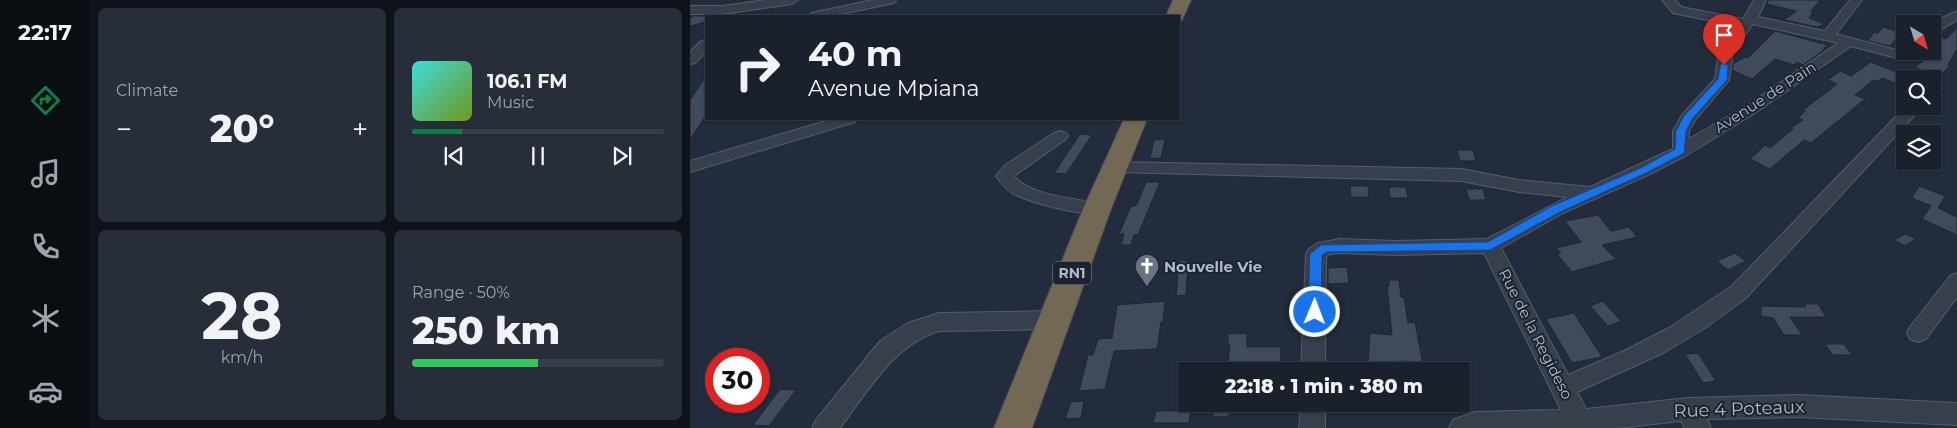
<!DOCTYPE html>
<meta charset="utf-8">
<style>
:root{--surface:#1a212d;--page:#272e39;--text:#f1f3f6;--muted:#9fa3aa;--line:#383e49;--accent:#0b8043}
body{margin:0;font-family:Montserrat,sans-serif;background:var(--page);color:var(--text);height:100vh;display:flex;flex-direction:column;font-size:19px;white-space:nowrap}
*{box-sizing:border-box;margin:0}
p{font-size:16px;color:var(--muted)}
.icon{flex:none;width:28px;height:28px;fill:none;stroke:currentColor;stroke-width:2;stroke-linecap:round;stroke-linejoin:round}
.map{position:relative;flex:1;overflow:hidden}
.panel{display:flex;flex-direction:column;gap:8px;padding:8px;background:#0e1219;width:600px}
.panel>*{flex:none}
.top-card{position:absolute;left:15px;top:15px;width:475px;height:105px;border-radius:0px;box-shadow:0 1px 4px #0004,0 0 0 1px var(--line);background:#1a212d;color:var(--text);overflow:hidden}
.needle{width:32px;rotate:142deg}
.controls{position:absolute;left:1206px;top:15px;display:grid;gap:10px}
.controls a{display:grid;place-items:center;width:45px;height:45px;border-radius:0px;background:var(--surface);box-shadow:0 1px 4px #0004,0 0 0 1px var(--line);font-size:25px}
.speed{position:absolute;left:15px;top:348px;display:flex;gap:10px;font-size:25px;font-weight:700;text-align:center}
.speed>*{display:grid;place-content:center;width:65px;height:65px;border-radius:50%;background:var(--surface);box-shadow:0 1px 4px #0004,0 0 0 1px var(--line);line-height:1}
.speed .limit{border:8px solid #d22;background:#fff;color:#111}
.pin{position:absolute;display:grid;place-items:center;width:42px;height:42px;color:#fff;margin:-51px -21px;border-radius:50% 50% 50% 0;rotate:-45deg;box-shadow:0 0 5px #0007}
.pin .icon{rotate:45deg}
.me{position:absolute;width:55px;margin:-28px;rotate:1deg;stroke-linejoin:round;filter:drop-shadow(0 0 4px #0008)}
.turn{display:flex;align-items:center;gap:18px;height:105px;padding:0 20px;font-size:22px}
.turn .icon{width:65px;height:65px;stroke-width:2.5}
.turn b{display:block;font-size:35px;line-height:42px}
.big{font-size:38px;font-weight:800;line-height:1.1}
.panel .widget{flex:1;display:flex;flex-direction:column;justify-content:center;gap:8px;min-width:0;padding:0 18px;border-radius:8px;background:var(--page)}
.panel .dial{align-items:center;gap:0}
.dial b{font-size:65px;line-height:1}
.song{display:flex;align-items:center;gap:15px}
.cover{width:60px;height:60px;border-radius:8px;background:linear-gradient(135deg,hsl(180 70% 55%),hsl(80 70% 35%))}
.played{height:5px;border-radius:2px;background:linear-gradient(90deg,var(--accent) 20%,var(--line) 20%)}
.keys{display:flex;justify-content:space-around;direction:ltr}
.heat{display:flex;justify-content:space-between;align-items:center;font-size:28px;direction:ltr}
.charge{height:8px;border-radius:4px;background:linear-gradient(90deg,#34c759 50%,var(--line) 0)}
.panel .tiles{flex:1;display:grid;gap:8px;grid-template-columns:repeat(2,1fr)}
.trip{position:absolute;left:488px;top:362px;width:292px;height:50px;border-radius:0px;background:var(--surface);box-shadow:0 1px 4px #0004,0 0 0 1px var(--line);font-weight:800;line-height:50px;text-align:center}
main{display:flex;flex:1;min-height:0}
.dock{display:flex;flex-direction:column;width:90px;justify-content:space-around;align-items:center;background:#0a0d12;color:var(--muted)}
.dock .icon{width:35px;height:35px}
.dock .active{color:var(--accent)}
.dock b{font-size:22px;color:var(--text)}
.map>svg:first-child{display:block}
</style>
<main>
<nav class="dock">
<b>22:17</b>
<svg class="icon active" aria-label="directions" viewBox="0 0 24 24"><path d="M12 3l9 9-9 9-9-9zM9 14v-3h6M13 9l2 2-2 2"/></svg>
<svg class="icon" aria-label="music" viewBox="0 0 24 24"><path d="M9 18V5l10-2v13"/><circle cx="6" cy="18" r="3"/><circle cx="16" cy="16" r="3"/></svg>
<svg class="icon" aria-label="phone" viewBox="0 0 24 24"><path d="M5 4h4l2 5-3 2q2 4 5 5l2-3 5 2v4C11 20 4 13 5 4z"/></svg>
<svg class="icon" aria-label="climate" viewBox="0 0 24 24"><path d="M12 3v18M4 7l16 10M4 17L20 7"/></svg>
<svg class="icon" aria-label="car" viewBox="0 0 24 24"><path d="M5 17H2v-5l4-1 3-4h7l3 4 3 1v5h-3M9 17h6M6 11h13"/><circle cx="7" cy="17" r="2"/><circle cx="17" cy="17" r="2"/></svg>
</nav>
<section class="panel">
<div class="tiles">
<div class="widget"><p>Climate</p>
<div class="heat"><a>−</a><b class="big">20°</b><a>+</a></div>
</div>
<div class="widget">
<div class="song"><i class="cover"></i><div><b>106.1 FM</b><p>Music</p></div></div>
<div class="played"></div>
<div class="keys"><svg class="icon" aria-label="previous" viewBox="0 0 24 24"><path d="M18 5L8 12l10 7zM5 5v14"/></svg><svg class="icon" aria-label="pause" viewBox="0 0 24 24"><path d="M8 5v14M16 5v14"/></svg><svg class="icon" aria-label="next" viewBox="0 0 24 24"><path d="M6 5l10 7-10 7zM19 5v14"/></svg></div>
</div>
<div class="widget dial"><b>28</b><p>km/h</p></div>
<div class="widget"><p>Range · 50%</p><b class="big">250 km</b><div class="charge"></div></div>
</div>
</section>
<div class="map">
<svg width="1267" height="428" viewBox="0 0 1267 428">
<rect width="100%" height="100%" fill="#232c3c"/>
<!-- building -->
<path fill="#3f4a5b" stroke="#1e2533" d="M 1078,0 L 1130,0 L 1121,11 L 1123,12 L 1119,18 L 1135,24 L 1127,27 L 1094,20 L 1106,11 L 1077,4 Z
M 3,16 L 22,16 L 16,16 L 16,22 L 0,26 L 0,19 Z
M 1193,27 L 1210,32 L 1203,43 L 1200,46 L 1178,41 L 1184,32 L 1188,33 Z
M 1267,28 L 1267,49 L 1258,65 L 1261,65 L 1249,76 L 1225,67 L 1242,55 L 1242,41 L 1245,42 L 1250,37 L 1256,39 Z
M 1085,31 L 1137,45 L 1131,52 L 1113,65 L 1107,62 L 1104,65 L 1085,59 L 1062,79 L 1042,70 L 1043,64 L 1055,57 L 1058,58 Z
M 1181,62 L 1214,75 L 1210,85 L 1192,78 L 1188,81 L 1183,80 L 1165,95 L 1175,99 L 1121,143 L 1114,140 L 1080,169 L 1060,159 L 1075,145 L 1080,148 L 1103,129 L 1101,128 L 1113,120 L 1108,118 L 1115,111 L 1113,110 L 1147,84 L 1138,80 L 1150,71 L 1161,76 Z
M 16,76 L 16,115 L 0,140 L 0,100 Z
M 390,134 L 402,135 L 376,174 L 364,173 Z
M 475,139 L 471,158 L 460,159 L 464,140 Z
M 767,150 L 783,150 L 786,161 L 770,161 Z
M 456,182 L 470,182 L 448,235 L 444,235 L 441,245 L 431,245 L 434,234 L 429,234 L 441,206 L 445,206 L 447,204 Z
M 660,186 L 678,186 L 679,197 L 661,197 Z
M 1229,186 L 1255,196 L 1248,208 L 1267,217 L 1267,235 L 1232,219 L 1241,206 L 1222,198 Z
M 699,187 L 716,187 L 718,198 L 700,198 Z
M 776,189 L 793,189 L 796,200 L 779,200 Z
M 908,215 L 921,231 L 939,227 L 947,237 L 912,245 L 926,259 L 882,272 L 867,254 L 871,253 L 866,248 L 891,242 L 875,221 Z
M 1215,234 L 1226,239 L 1215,246 L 1204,240 Z
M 1045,253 L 1056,261 L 1038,270 L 1027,261 Z
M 489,260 L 498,261 L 496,295 L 486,296 Z
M 657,267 L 659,283 L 638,284 L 638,268 Z
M 699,280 L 709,280 L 711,297 L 714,297 L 718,323 L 725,322 L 733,365 L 718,366 L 717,361 L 678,363 L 680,333 L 702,335 L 697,286 L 699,286 Z
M 475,301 L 473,322 L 471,322 L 467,349 L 424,351 L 415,389 L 389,391 L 398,355 L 403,355 L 408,339 L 422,338 L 427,305 Z
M 913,301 L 931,321 L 918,326 L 900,306 Z
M 1115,304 L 1128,304 L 1136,317 L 1100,317 L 1112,335 L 1094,335 L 1083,318 L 1071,316 L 1071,306 L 1116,307 Z
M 884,313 L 912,357 L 882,363 L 856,319 Z
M 557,333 L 557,347 L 591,347 L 590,371 L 537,371 L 540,344 L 538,344 L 538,334 Z
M 1135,344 L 1154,344 L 1162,355 L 1143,355 Z
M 1008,353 L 1026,381 L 1013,383 L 995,354 Z
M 90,389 L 106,390 L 79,426 L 63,425 Z
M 394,401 L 391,418 L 375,419 L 381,402 Z
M 524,404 L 540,404 L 539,416 L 523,417 Z
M 491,405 L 502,405 L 499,423 L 463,423 L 466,411 L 490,411 Z"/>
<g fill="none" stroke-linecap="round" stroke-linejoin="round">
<defs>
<path id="minor" d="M 76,0 L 108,0 L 102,4 L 33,14 L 0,14 L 0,6 L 33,6 Z
M 183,0 L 206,0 L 204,3 L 142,16 L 120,16 L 121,13 Z
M 972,0 L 985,0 L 991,7 L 1053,19 L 1064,0 L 1076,0 L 1068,17 L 1135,31 L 1160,0 L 1172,0 L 1146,34 L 1214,52 L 1232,51 L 1227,58 L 1214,60 L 1161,46 L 1068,111 L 997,155 L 960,174 L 873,213 L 811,248 L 878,375 L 934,351 L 979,328 L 1042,286 L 1216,106 L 1233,106 L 1056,298 L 1015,328 L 973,353 L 887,392 L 896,409 L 998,398 L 1109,395 L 1267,403 L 1267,425 L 1109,417 L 1017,419 L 1021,428 L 995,428 L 991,421 L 927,428 L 759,428 L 763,420 L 785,412 L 871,410 L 794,253 L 705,255 L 650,253 L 640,254 L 636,257 L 635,371 L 611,371 L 616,254 L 619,249 L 628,243 L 650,239 L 705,241 L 797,239 L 878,197 L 829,192 L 771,181 L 426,172 L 420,171 L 417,167 L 420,163 L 426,162 L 771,169 L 829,180 L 900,187 L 983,149 L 983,131 L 992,115 L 1025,79 L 1029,51 L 1048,26 L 983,13 ZM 1063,24 L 1148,43 L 1058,105 L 999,139 L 999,131 L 1005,120 L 1039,80 L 1043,51 Z
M 1267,11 L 1267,20 L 1242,35 L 1242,23 Z
M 16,40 L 16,52 L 5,63 L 0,64 L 0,52 L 11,41 Z
M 1242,84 L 1250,85 L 1252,88 L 1247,93 L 1242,94 Z
M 143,119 L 167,119 L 165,122 L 0,172 L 0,161 Z
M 370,131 L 376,133 L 378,136 L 376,139 L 324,176 C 340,197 389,198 414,205 L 416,209 L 414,213 C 397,218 338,202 322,193 C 315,189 311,183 306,176 L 314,166 L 364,133 Z
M 1267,273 L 1267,297 L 1236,339 L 1228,342 L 1220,339 L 1217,333 L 1220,327 L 1260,276 Z
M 364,311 L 372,314 L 375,320 L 372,326 L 364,329 L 249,331 C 203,345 178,391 150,428 L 122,428 L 126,420 L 190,341 L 218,323 L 249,313 Z
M 611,404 L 635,404 L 635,428 L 609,428 Z"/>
<path id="highway" d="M 483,0 L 501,0 L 492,20 L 489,21 L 489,16 L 476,16 Z
M 434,119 L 457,119 L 421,209 L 342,428 L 304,428 L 393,209 Z"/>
</defs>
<!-- minor casing -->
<use href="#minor" stroke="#555c6a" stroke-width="2"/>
<!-- highway casing -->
<use href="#highway" stroke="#424957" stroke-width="2"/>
<!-- minor -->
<use href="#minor" fill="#373e4c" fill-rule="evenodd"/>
<!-- highway -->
<use href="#highway" fill="#726854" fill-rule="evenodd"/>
</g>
<!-- route -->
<path fill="#1a73e8" stroke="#114b97" d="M 1031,63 L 1038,65 L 1037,80 L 1002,119 L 996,131 L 994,153 L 958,172 L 870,212 L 800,250 L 637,252 L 632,255 L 631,312 L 629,316 L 620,316 L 618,312 L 620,254 L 631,245 L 798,242 L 862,206 L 951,168 L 985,149 L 986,131 L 994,116 L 1028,79 Z"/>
<!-- icons -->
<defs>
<symbol id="church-pin" viewBox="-11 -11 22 30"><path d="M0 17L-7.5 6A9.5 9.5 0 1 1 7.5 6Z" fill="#6b7280" stroke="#1c2431"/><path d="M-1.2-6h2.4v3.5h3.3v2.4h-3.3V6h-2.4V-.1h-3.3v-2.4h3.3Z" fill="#fff"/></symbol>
</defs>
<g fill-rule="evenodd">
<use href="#church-pin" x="443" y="252" width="28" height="38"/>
</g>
<g text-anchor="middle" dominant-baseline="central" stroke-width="4" stroke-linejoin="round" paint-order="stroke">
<!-- shield labels -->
<rect fill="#1c2431" stroke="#858c9b" stroke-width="1" x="363" y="261.5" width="38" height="23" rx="4"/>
<g font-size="14" font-weight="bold" fill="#b2b9c8">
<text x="382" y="273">RN1</text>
</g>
<!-- street labels -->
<g font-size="15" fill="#b2b9c8" stroke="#1c2431">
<text transform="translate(1075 97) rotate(-33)">Avenue de Pain</text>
<text transform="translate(846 334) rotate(63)">Rue de la Regideso</text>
</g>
<!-- poi labels -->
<g font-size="15" font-weight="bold" fill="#b2b9c8" stroke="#1c2431" text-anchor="start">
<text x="474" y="266">Nouvelle Vie</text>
</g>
<!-- near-street labels -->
<g font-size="18" fill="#b2b9c8" stroke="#1c2431">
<text transform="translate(1049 409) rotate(-2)">Rue 4 Poteaux</text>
</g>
</g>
</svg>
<div class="controls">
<a><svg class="needle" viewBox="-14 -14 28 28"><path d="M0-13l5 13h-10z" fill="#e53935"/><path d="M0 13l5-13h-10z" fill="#9fa3aa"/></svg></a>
<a><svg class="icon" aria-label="search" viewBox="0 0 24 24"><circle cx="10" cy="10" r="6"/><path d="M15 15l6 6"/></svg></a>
<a><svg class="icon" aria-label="layers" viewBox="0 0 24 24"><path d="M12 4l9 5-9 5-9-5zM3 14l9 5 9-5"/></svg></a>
</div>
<div class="speed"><div class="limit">30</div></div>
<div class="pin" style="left:1034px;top:65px;background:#d93025"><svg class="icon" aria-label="arrive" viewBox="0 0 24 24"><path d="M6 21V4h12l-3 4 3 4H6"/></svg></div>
<svg class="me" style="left:625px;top:312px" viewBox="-20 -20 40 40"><circle r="17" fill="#1a73e8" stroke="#fff" stroke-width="3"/><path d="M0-11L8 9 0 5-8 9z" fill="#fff"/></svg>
<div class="trip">22:18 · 1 min · 380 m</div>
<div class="top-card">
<div class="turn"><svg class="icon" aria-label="right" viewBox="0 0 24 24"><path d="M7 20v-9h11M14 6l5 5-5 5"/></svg><div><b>40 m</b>Avenue Mpiana</div></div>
</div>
</div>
</main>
